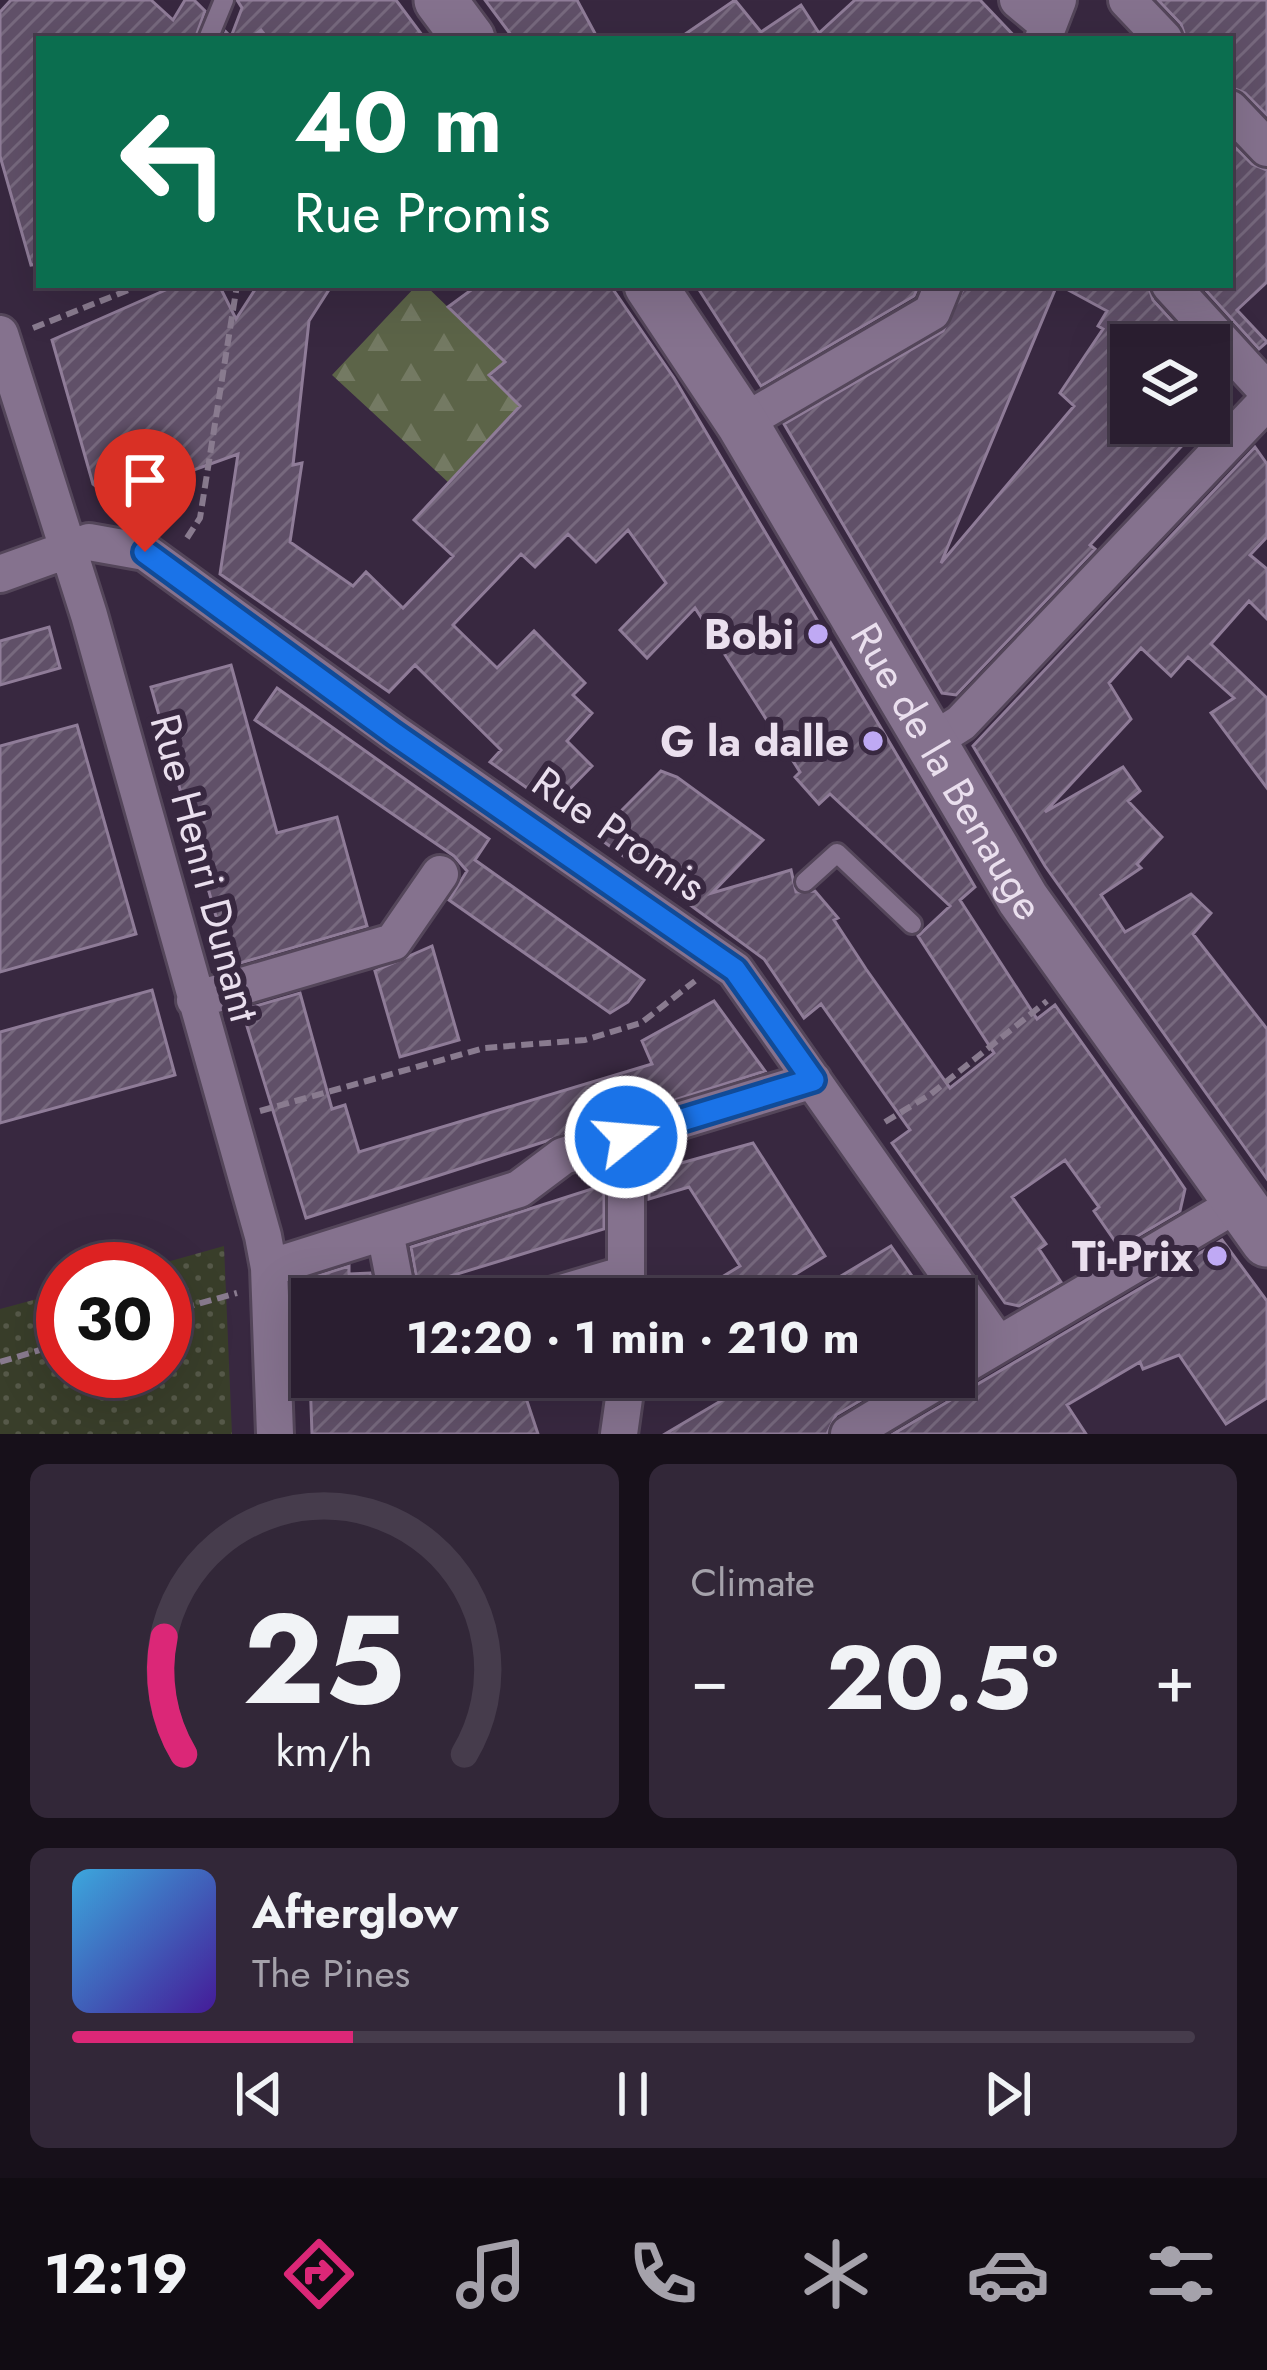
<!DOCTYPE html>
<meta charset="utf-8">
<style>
:root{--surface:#2a1e30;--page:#322738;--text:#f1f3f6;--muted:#a5a2ab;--line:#463c4c;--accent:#db2777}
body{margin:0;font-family:Jost,sans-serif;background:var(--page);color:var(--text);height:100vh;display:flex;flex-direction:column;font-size:45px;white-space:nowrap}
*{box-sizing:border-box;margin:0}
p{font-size:39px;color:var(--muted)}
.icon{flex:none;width:66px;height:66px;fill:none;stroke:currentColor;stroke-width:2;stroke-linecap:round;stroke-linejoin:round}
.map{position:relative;height:1434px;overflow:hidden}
.drawer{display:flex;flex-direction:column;gap:30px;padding:30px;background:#17101a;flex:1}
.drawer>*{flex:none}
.top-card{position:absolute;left:36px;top:36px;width:1197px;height:252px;border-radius:0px;box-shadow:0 12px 48px #0002,0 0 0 3px var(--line);background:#0b6e4f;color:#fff;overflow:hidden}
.buttons{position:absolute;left:1110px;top:324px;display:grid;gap:24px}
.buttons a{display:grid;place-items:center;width:120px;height:120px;border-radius:0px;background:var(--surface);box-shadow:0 12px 48px #0002,0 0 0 3px var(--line);font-size:60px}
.speed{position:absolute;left:36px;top:1242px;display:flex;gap:24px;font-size:60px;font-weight:700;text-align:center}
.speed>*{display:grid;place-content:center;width:156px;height:156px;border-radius:50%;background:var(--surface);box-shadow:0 12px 48px #0002,0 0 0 3px var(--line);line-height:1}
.speed .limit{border:18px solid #d22;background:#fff;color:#111}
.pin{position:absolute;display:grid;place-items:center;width:102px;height:102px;color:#fff;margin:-123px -51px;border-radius:50% 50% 50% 0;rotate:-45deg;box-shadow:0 0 12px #0007}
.pin .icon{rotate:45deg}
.me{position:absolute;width:132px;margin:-66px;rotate:73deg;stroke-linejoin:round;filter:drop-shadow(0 0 9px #0008)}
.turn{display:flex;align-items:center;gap:42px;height:252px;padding:0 60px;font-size:54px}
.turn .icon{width:156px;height:156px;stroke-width:2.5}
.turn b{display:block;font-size:84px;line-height:102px}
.big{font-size:90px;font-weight:700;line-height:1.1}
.drawer .widget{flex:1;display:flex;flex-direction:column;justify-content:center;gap:18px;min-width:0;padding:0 42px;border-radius:18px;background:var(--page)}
.drawer .dial{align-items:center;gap:0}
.dial svg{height:312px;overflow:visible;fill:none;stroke:var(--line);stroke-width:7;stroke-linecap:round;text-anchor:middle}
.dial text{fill:var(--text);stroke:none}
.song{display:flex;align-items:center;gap:36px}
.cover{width:144px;height:144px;border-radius:18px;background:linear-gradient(135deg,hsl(200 70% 55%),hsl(260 70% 35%))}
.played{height:12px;border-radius:6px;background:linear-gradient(90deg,var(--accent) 25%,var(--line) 25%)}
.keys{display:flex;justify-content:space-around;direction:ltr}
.heat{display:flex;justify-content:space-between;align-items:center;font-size:66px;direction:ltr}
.drawer .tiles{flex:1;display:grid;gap:30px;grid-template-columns:1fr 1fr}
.widget:last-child{grid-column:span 2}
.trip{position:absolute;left:291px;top:1278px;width:684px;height:120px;border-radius:0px;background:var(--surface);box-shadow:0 12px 48px #0002,0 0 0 3px var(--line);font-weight:700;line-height:120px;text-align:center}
.tabs{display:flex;height:192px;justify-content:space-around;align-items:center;background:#110c13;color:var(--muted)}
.tabs .icon{width:84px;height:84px}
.tabs .selected{color:var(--accent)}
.tabs b{font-size:54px;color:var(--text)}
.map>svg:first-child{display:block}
</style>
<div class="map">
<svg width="1267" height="1434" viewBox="0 0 1267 1434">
<defs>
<pattern id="grass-dots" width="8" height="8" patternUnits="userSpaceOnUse" patternTransform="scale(3)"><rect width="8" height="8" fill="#393e2a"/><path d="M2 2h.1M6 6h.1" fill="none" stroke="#565949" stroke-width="1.8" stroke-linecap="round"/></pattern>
<pattern id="forest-firs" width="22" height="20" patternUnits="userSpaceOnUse" patternTransform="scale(3)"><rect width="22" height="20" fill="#5c6448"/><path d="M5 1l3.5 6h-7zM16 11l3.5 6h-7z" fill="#747a63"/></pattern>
<pattern id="building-hatch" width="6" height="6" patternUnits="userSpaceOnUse" patternTransform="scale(3)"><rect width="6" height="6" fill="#605068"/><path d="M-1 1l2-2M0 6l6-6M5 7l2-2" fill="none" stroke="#77697e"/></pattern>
</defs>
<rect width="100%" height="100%" fill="#382840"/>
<!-- grass -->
<path fill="url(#grass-dots)" d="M 224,1246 L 232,1434 L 0,1434 L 0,1309 L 63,1292 L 63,1371 L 165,1371 L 165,1269 L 142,1269 Z"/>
<!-- forest -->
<path fill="url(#forest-firs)" d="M 417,285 L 425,285 L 505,362 L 489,375 L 520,407 L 449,483 L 332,375 Z"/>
<!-- building -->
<path fill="url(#building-hatch)" stroke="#8f7c98" stroke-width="3" d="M 11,0 L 151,0 L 173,20 L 185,0 L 194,0 L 205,11 L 195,39 L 39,39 L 39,264 L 31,265 L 0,156 L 0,12 Z
M 237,0 L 396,0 L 425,39 L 268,39 L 261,30 L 249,39 L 223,39 L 226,32 L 231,37 L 242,8 Z
M 485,0 L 577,0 L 598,39 L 514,39 Z
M 735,0 L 761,32 L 801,5 L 819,33 L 855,0 L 980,0 L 1017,39 L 678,39 Z
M 1158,0 L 1267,0 L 1267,115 L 1245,93 L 1230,87 L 1230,39 L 1186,39 L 1181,24 Z
M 1230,142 L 1252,164 L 1267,170 L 1267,282 L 1237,310 L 1267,342 L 1259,349 L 1201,285 L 1230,285 Z
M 177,285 L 219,285 L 236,319 L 258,285 L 332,285 L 309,321 L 293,465 L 302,463 L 290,542 L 353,586 L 366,572 L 403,608 L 453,556 L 414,520 L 520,406 L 489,375 L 505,362 L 448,307 L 478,285 L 610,285 L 674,378 L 975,887 L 960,900 L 1037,1019 L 1055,1005 L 1166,1161 L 1185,1189 L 1180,1211 L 1119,1247 L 1094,1211 L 1099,1207 L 1065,1160 L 1012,1197 L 1046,1244 L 1039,1249 L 1061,1282 L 1019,1306 L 1005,1303 L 892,1143 L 910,1130 L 821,1004 L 804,1018 L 764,959 L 596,836 L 661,771 L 677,777 L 763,840 L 712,893 L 791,870 L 796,892 L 815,891 L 838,918 L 834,920 L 866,969 L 950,1088 L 994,1053 L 918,936 L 950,906 L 830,794 L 819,804 L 795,777 L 800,772 L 695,608 L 647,658 L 620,630 L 666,583 L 628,530 L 596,562 L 568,534 L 535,567 L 521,554 L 453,625 L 497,668 L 534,631 L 585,683 L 573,695 L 592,713 L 567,741 L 592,766 L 553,806 L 490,762 L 501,750 L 415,665 L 389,692 L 220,574 L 238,454 L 113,499 L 93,484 L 52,340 Z
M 696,285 L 919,285 L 914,296 L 761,386 Z
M 965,285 L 1057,285 L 941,563 L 1074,406 L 1060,393 L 1103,329 L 1098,326 L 1107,311 L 1059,285 L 1148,285 L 1153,300 L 1194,345 L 1131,345 L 1131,423 L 1203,423 L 1090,545 L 1095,549 L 956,695 L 942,693 L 784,424 L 943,331 Z
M 1255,447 L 1267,464 L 1267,537 L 1250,555 L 1267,569 L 1267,619 L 1249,601 L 1211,644 L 1267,698 L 1267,788 L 1211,713 L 1234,698 L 1188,657 L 1171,676 L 1141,648 L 1109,683 L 1131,719 L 1045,812 L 1123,767 L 1140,791 L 1128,801 L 1162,837 L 1137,864 L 1141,868 L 1101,895 L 1125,932 L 1191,894 L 1211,913 L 1193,934 L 1267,1029 L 1267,1179 L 1045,866 L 973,746 Z
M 49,627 L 60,668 L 0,685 L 0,641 Z
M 231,665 L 277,833 L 337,817 L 367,926 L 230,966 L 151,687 Z
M 277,688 L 489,839 L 475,860 L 644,980 L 628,1002 L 610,1013 L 449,900 L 467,871 L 454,856 L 255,720 Z
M 77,725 L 136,934 L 0,972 L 0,746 Z
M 432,946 L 459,1040 L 400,1057 L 375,971 Z
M 152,990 L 175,1075 L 0,1123 L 0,1032 Z
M 300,993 L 332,1109 L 345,1105 L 359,1152 L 652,1064 L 642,1041 L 714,1001 L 765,1071 L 306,1218 L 242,1010 Z
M 753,1143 L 825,1256 L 755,1299 L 686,1299 L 740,1266 L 689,1187 L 649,1199 L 649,1172 Z
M 604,1185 L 604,1229 L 418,1286 L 411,1247 Z
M 1222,1240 L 1267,1301 L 1267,1398 L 1226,1424 L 1179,1355 L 1143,1369 L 1140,1362 L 1067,1405 L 1086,1434 L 893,1434 Z
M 891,1246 L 928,1299 L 848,1299 L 836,1279 Z
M 349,1266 L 349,1274 L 370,1273 L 375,1299 L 293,1299 L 292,1284 Z
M 310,1377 L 519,1377 L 538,1434 L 312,1434 Z
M 734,1377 L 900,1377 L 836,1415 L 827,1434 L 665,1434 L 741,1389 Z"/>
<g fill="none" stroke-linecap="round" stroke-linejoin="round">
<defs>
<path id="service" d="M 208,39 L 224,0
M 805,882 L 837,853 L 912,924"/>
<path id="minor" d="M 1018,0 L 1048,25
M 1127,0 L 1164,39
M 1043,39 L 1058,0
M 1230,109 L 1267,148
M 1170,285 L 1267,391
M 0,334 L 89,615 L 263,1236 L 269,1268 L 275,1434
M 742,423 L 932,312 L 943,285
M 0,574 L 89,542 L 145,552 L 394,733 L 735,970 L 998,1344
M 931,742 L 961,723 L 1267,401
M 195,1000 L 393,942 L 440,874
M 626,1137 L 626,1299
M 385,1232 L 398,1299
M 269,1268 L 519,1189 L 563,1156 L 813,1080
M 541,1299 L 626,1274
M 954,1371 L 1240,1202
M 619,1434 L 627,1377
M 849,1434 L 944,1377"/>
<g id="secondary">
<path d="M 440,0 L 469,39"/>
<path id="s1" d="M 650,285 L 742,423 L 1023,899 L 1267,1241"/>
</g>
</defs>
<!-- service casing -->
<use href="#service" stroke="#54465a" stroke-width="24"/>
<!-- minor casing -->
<use href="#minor" stroke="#54465a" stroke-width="42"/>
<!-- secondary casing -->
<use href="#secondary" stroke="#54465a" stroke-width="57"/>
<!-- path -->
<path stroke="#897b8f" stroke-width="6" stroke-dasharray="12 6" stroke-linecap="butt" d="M 33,328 L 141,285
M 187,538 L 200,518 L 237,285
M 260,1111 L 484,1048 L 585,1040 L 641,1023 L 695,981
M 885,1122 L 931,1094 L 1047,1001
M 165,1313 L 237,1293
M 0,1362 L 63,1343"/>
<!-- service -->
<use href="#service" stroke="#85728e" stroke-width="18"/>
<!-- minor -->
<use href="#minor" stroke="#85728e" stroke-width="36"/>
<!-- secondary -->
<use href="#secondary" stroke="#85728e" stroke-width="51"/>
</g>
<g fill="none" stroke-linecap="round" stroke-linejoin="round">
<defs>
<path id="route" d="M 145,552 L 394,734 L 735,970 L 813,1080 L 626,1137"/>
</defs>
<!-- route casing -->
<use href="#route" stroke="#114b97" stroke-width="30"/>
<!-- route -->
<use href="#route" stroke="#1a73e8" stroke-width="21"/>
</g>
<!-- markers -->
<g fill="#bfa9f4" stroke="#382840" stroke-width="4.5">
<circle cx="818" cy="634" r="12"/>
<circle cx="873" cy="741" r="12"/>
<circle cx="1217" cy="1256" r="12"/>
</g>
<g text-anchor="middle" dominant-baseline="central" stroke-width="12" stroke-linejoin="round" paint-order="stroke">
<!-- poi labels -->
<g font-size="42" font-weight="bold" fill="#eadfee" stroke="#382840" text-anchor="end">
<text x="794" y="634">Bobi</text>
<text x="849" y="741">G la dalle</text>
<text x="1193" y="1256">Ti-Prix</text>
</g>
<!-- street labels -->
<g font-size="42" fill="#eadfee" stroke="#382840">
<text stroke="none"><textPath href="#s1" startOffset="570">Rue de la Benauge</textPath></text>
<text transform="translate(619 834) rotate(35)">Rue Promis</text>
<text transform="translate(205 868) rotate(75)">Rue Henri Dunant</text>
</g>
</g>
</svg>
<div class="buttons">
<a><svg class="icon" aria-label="layers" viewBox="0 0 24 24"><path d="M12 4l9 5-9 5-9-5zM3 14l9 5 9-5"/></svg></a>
</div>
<div class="speed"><div class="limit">30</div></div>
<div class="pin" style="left:145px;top:552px;background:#d93025"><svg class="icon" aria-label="arrive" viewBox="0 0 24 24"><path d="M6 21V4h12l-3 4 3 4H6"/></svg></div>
<svg class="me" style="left:626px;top:1137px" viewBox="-20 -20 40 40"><circle r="17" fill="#1a73e8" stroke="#fff" stroke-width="3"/><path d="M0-11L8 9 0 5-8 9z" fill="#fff"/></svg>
<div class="trip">12:20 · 1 min · 210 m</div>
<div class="top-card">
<div class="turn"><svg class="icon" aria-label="left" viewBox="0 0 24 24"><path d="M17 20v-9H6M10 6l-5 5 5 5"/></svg><div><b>40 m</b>Rue Promis</div></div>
</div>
</div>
<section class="drawer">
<div class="tiles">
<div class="widget dial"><svg viewBox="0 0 100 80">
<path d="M14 69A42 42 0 1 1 86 69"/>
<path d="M14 69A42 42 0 0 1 9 39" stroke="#db2777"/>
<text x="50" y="56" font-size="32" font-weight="700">25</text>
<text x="50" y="72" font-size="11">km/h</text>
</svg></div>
<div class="widget"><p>Climate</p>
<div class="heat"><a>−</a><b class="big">20.5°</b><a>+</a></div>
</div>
<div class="widget">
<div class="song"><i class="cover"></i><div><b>Afterglow</b><p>The Pines</p></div></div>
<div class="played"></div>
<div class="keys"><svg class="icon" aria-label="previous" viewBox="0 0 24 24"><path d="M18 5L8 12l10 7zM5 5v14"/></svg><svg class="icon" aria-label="pause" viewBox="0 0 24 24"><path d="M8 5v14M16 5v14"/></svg><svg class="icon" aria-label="next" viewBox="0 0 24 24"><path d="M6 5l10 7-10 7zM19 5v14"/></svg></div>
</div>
</div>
</section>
<nav class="tabs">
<b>12:19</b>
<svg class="icon selected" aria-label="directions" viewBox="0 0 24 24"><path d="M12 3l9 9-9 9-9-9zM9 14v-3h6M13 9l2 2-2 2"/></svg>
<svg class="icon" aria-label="music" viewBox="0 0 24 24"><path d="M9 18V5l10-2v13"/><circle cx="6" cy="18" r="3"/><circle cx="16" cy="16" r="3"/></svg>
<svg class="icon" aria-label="phone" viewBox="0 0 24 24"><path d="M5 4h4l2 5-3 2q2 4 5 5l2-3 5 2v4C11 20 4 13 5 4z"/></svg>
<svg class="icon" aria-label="climate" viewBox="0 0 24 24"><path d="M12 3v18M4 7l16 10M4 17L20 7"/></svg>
<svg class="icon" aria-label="car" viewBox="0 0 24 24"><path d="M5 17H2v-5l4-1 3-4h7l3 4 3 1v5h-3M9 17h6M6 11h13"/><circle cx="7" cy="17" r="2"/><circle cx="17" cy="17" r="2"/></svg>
<svg class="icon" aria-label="filters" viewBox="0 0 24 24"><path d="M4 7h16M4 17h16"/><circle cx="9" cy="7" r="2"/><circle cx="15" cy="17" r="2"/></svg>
</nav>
